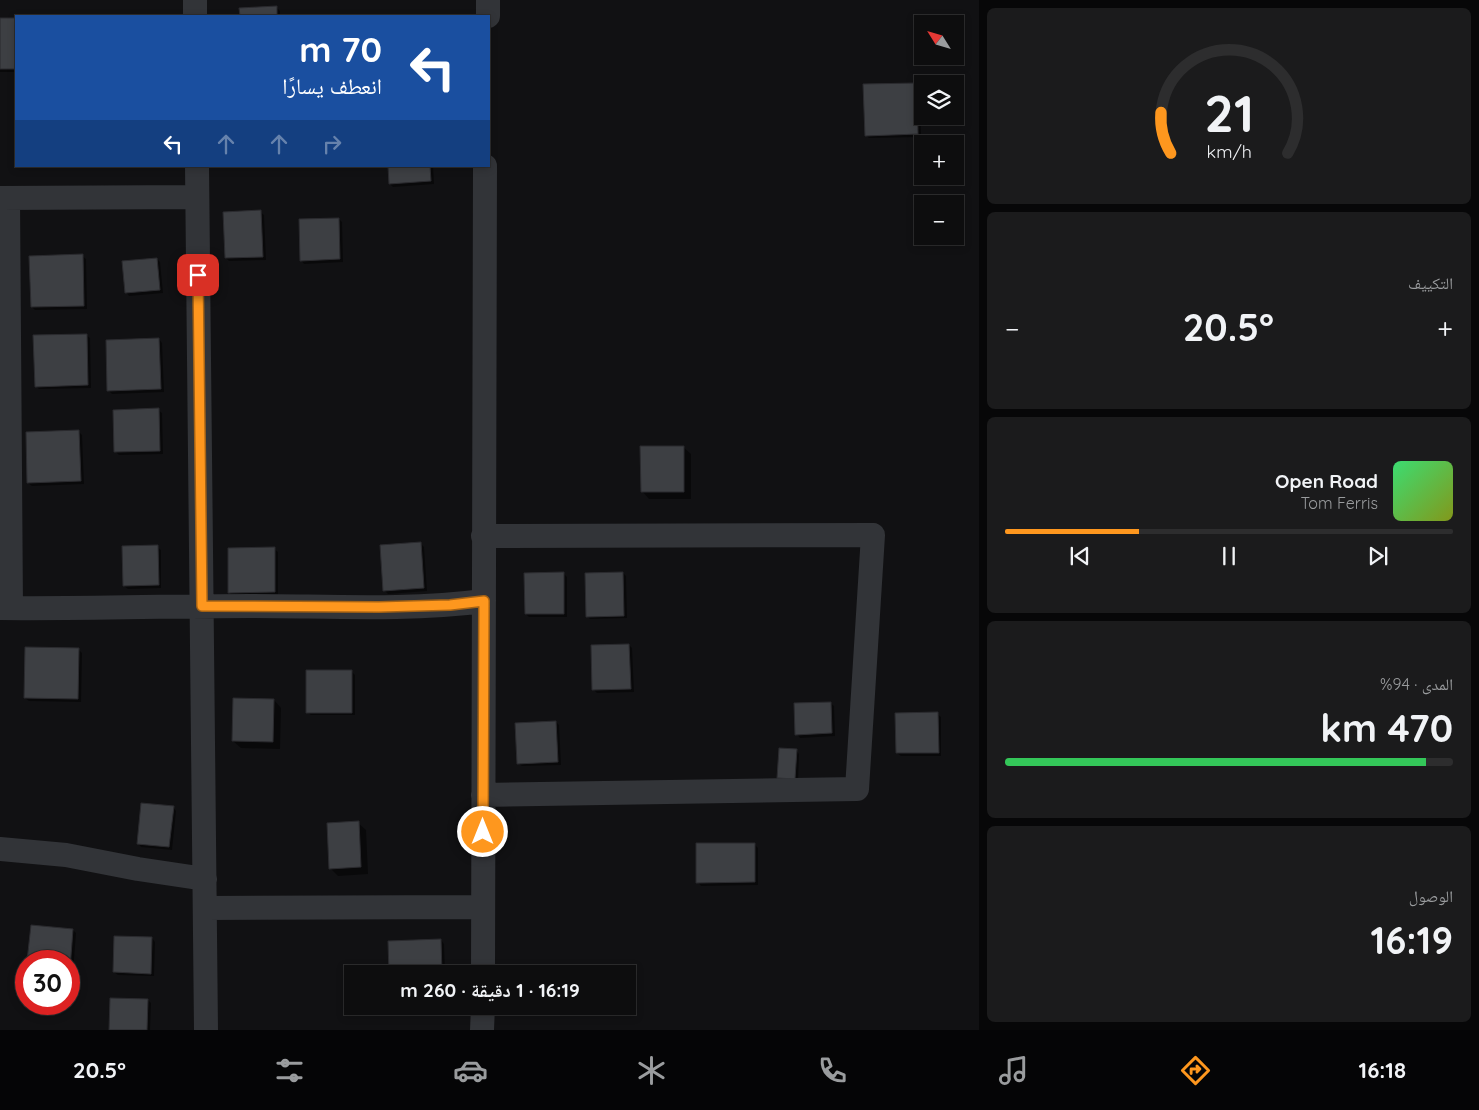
<!DOCTYPE html>
<html lang="ar">
<meta charset="utf-8">
<style>
:root{--surface:#0d0d0e;--page:#1b1b1c;--text:#f1f3f6;--muted:#9a9c9e;--line:#2d2d2e;--accent:#fe971e}
body{margin:0;font-family:Quicksand,"Noto Naskh Arabic",sans-serif;background:var(--page);color:var(--text);direction:rtl;height:100vh;display:flex;flex-direction:column;font-size:19px;white-space:nowrap}
*{box-sizing:border-box;margin:0}
p{font-size:16px;color:var(--muted)}
.icon{flex:none;width:28px;height:28px;fill:none;stroke:currentColor;stroke-width:2;stroke-linecap:round;stroke-linejoin:round}
.map{position:relative;flex:1;overflow:hidden;direction:ltr}
.details{display:flex;flex-direction:column;gap:8px;padding:8px;background:#070708;width:500px}
.details>*{flex:none}
.banner{position:absolute;left:15px;top:15px;width:475px;height:152px;border-radius:0px;box-shadow:0 2px 8px #0003,0 0 0 1px var(--line);direction:rtl;background:#1a4fa0;color:#fff;overflow:hidden}
.needle{width:32px;rotate:307deg}
.buttons{position:absolute;left:914px;top:15px;display:grid;gap:10px}
.buttons a{display:grid;place-items:center;width:50px;height:50px;border-radius:0px;background:var(--surface);box-shadow:0 2px 8px #0003,0 0 0 1px var(--line);font-size:25px}
.speed{position:absolute;left:15px;top:950px;display:flex;gap:10px;font-size:25px;font-weight:700;text-align:center}
.speed>*{display:grid;place-content:center;width:65px;height:65px;border-radius:50%;background:var(--surface);box-shadow:0 2px 8px #0003,0 0 0 1px var(--line);line-height:1}
.speed .limit{border:8px solid #d22;background:#fff;color:#111}
.pin{position:absolute;display:grid;place-items:center;width:42px;height:42px;color:#fff;margin:-21px;border-radius:10px;box-shadow:0 2px 8px #0006}
.me{position:absolute;width:55px;margin:-28px;rotate:0deg;stroke-linejoin:round;filter:drop-shadow(0 0 4px #0008)}
.turn{display:flex;align-items:center;gap:18px;height:105px;padding:0 25px;font-size:22px}
.turn .icon{width:65px;height:65px;stroke-width:2.5}
.turn b{display:block;font-size:35px;line-height:42px}
.lanes{display:flex;align-items:center;height:48px;padding:0 25px;background:#0003;justify-content:center;gap:25px;direction:ltr}
.lanes .off{opacity:.35}
.big{font-size:38px;font-weight:700;line-height:1.1}
.details .card{flex:1;display:flex;flex-direction:column;justify-content:center;gap:8px;min-width:0;padding:0 18px;border-radius:8px;background:var(--page)}
.details .dial{align-items:center;gap:0}
.dial svg{height:130px;overflow:visible;fill:none;stroke:var(--line);stroke-width:7;stroke-linecap:round;text-anchor:middle}
.dial text{fill:var(--text);stroke:none}
.song{display:flex;align-items:center;gap:15px}
.cover{width:60px;height:60px;border-radius:8px;background:linear-gradient(135deg,hsl(140 70% 55%),hsl(70 70% 35%))}
.played{height:5px;border-radius:2px;background:linear-gradient(90deg,var(--accent) 30%,var(--line) 30%)}
.keys{display:flex;justify-content:space-around;direction:ltr}
.heat{display:flex;justify-content:space-between;align-items:center;font-size:28px;direction:ltr}
.charge{height:8px;border-radius:4px;background:linear-gradient(90deg,#34c759 94%,var(--line) 0)}
.trip{position:absolute;left:344px;top:965px;width:292px;height:50px;border-radius:0px;background:var(--surface);box-shadow:0 2px 8px #0003,0 0 0 1px var(--line);font-weight:700;line-height:50px;text-align:center;direction:rtl}
.menu{display:flex;height:80px;justify-content:space-around;align-items:center;background:#050506;color:var(--muted)}
.menu .icon{width:35px;height:35px}
.menu .on{color:var(--accent)}
.menu b{font-size:22px;color:var(--text)}
main{display:flex;flex:1;min-height:0}
.map>svg:first-child{display:block}
</style>
<main>
<section class="details">
<div class="card dial"><svg viewBox="0 0 100 80">
<path d="M14 69A42 42 0 1 1 86 69"/>
<path d="M14 69A42 42 0 0 1 8 44" stroke="#fe971e"/>
<text x="50" y="56" font-size="32" font-weight="700">21</text>
<text x="50" y="72" font-size="11">km/h</text>
</svg></div>
<div class="card"><p>التكييف</p>
<div class="heat"><a>−</a><b class="big">20.5°</b><a>+</a></div>
</div>
<div class="card">
<div class="song"><i class="cover"></i><div><b>Open Road</b><p>Tom Ferris</p></div></div>
<div class="played"></div>
<div class="keys"><svg class="icon" aria-label="previous" viewBox="0 0 24 24"><path d="M18 5L8 12l10 7zM5 5v14"/></svg><svg class="icon" aria-label="pause" viewBox="0 0 24 24"><path d="M8 5v14M16 5v14"/></svg><svg class="icon" aria-label="next" viewBox="0 0 24 24"><path d="M6 5l10 7-10 7zM19 5v14"/></svg></div>
</div>
<div class="card"><p>المدى · 94%</p><b class="big">470 km</b><div class="charge"></div></div>
<div class="card"><p>الوصول</p><b class="big">16:19</b></div>
</section>
<div class="map">
<svg width="979" height="1030" viewBox="0 0 979 1030">
<rect width="100%" height="100%" fill="#111113"/>
<!-- shadow -->
<path fill="#0007" d="M 276,7 L 280,11 L 280,16 L 241,16 L 240,10 Z
M 0,19 L 16,19 L 16,72 L 0,72 Z
M 916,84 L 920,87 L 921,137 L 869,138 L 866,135 Z
M 389,166 L 433,166 L 434,184 L 393,187 L 390,184 Z
M 260,212 L 264,215 L 266,260 L 229,261 L 226,258 Z
M 339,219 L 342,222 L 343,262 L 304,264 L 301,260 Z
M 82,256 L 86,259 L 87,309 L 35,310 L 32,307 Z
M 157,259 L 160,262 L 163,293 L 129,296 L 126,292 Z
M 86,335 L 90,338 L 91,388 L 39,389 L 36,386 Z
M 159,339 L 162,343 L 164,392 L 112,394 L 108,390 Z
M 158,410 L 162,413 L 163,454 L 119,455 L 116,452 Z
M 78,431 L 82,435 L 84,484 L 32,486 L 28,483 Z
M 683,447 L 691,454 L 691,499 L 649,499 L 642,491 Z
M 420,543 L 424,547 L 427,591 L 388,594 L 384,590 Z
M 157,547 L 161,550 L 161,588 L 128,589 L 124,586 Z
M 274,549 L 278,552 L 278,595 L 233,596 L 230,593 Z
M 563,573 L 567,577 L 567,617 L 529,617 L 526,614 Z
M 623,573 L 626,576 L 627,618 L 590,619 L 587,616 Z
M 629,645 L 632,648 L 634,692 L 597,693 L 594,690 Z
M 78,649 L 82,653 L 81,702 L 29,701 L 25,698 Z
M 351,671 L 355,675 L 355,715 L 311,715 L 307,712 Z
M 274,700 L 281,708 L 280,749 L 241,748 L 233,741 Z
M 830,703 L 834,706 L 835,736 L 800,738 L 797,734 Z
M 937,714 L 941,717 L 941,756 L 901,756 L 897,753 Z
M 556,722 L 559,725 L 561,765 L 522,766 L 518,763 Z
M 796,750 L 799,754 L 798,782 L 782,781 L 778,777 Z
M 173,807 L 176,811 L 172,850 L 141,847 L 138,843 Z
M 358,823 L 366,830 L 368,874 L 338,876 L 330,868 Z
M 754,844 L 758,848 L 758,885 L 701,886 L 698,882 Z
M 32,926 L 73,930 L 76,933 L 73,972 L 69,971 L 69,961 L 29,961 Z
M 152,938 L 155,942 L 154,976 L 118,975 L 114,972 Z
M 441,940 L 444,944 L 445,974 L 390,974 Z
M 148,1000 L 151,1003 L 150,1030 L 110,1030 Z"/>
<!-- building -->
<path fill="#3d3f43" stroke="#2b2b2f" d="M 277,6 L 277,16 L 240,16 L 239,8 Z
M 0,18 L 16,18 L 16,69 L 0,69 Z
M 917,83 L 918,134 L 865,136 L 863,84 Z
M 388,166 L 430,166 L 431,181 L 389,184 Z
M 261,210 L 263,257 L 225,258 L 223,212 Z
M 339,218 L 340,259 L 300,261 L 299,219 Z
M 83,254 L 84,306 L 31,307 L 29,256 Z
M 157,258 L 160,290 L 125,293 L 122,261 Z
M 87,334 L 88,385 L 35,387 L 33,335 Z
M 159,338 L 161,389 L 107,391 L 106,340 Z
M 159,408 L 160,451 L 114,452 L 113,410 Z
M 79,430 L 81,481 L 27,483 L 26,432 Z
M 640,446 L 684,446 L 684,492 L 641,492 Z
M 421,542 L 424,588 L 383,591 L 380,545 Z
M 158,545 L 159,585 L 123,586 L 122,546 Z
M 275,547 L 275,592 L 228,593 L 228,548 Z
M 564,572 L 564,614 L 525,614 L 524,573 Z
M 623,572 L 624,616 L 586,617 L 585,573 Z
M 629,644 L 631,689 L 592,690 L 591,645 Z
M 25,647 L 79,648 L 78,699 L 24,698 Z
M 306,670 L 352,670 L 352,713 L 306,713 Z
M 233,698 L 274,699 L 273,742 L 232,741 Z
M 831,702 L 832,733 L 795,735 L 794,703 Z
M 938,712 L 939,753 L 896,753 L 895,713 Z
M 556,721 L 558,762 L 517,764 L 515,723 Z
M 779,748 L 797,749 L 795,779 L 777,778 Z
M 141,803 L 174,806 L 169,847 L 137,844 Z
M 359,821 L 361,867 L 329,869 L 327,823 Z
M 696,843 L 755,843 L 755,882 L 696,883 Z
M 31,925 L 73,929 L 70,969 L 69,961 L 27,961 Z
M 114,936 L 152,937 L 151,974 L 113,972 Z
M 441,939 L 442,974 L 389,974 L 388,941 Z
M 110,998 L 148,999 L 147,1030 L 109,1030 Z"/>
<g fill="none" stroke-linecap="round" stroke-linejoin="round">
<!-- minor -->
<path stroke="#323438" stroke-width="24" d="M 195,0 L 195,16
M 488,16 L 488,0
M 197,166 L 206,1030
M 0,198 L 197,197
M 8,198 L 11,608
M 0,608 C 83,609 166,606 250,606 C 327,606 407,611 484,601
M 483,795 L 857,789 L 873,535 L 483,536
M 0,849 L 66,855 L 138,869 L 205,879
M 205,908 L 483,907
M 483,974 L 485,166
M 482,1030 L 483,1006"/>
</g>
<g fill="none" stroke-linecap="round" stroke-linejoin="round">
<defs>
<path id="route" d="M 198,275 L 202,606 L 379,607 L 450,605 L 484,601 L 483,832"/>
</defs>
<!-- route casing -->
<use href="#route" stroke="#a56214" stroke-width="12"/>
<!-- route -->
<use href="#route" stroke="#fe971e" stroke-width="9"/>
</g>
</svg>
<div class="buttons">
<a><svg class="needle" viewBox="-14 -14 28 28"><path d="M0-13l5 13h-10z" fill="#e53935"/><path d="M0 13l5-13h-10z" fill="#9a9c9e"/></svg></a>
<a><svg class="icon" aria-label="layers" viewBox="0 0 24 24"><path d="M12 4l9 5-9 5-9-5zM3 14l9 5 9-5"/></svg></a>
<a>+</a>
<a>−</a>
</div>
<div class="speed"><div class="limit">30</div></div>
<div class="pin" style="left:198px;top:275px;background:#d93025"><svg class="icon" aria-label="arrive" viewBox="0 0 24 24"><path d="M6 21V4h12l-3 4 3 4H6"/></svg></div>
<svg class="me" style="left:483px;top:832px" viewBox="-20 -20 40 40"><circle r="17" fill="#fe971e" stroke="#fff" stroke-width="3"/><path d="M0-11L8 9 0 5-8 9z" fill="#fff"/></svg>
<div class="trip">16:19 · 1 دقيقة · 260 m</div>
<div class="banner">
<div class="turn"><svg class="icon" aria-label="left" viewBox="0 0 24 24"><path d="M17 20v-9H6M10 6l-5 5 5 5"/></svg><div><b>70 m</b>انعطف يسارًا</div></div>
<div class="lanes"><svg class="icon" aria-label="left" viewBox="0 0 24 24"><path d="M17 20v-9H6M10 6l-5 5 5 5"/></svg><svg class="icon off" aria-label="ahead" viewBox="0 0 24 24"><path d="M12 20V5M6 11l6-6 6 6"/></svg><svg class="icon off" aria-label="ahead" viewBox="0 0 24 24"><path d="M12 20V5M6 11l6-6 6 6"/></svg><svg class="icon off" aria-label="right" viewBox="0 0 24 24"><path d="M7 20v-9h11M14 6l5 5-5 5"/></svg></div>
</div>
</div>
</main>
<nav class="menu">
<b>16:18</b>
<svg class="icon on" aria-label="directions" viewBox="0 0 24 24"><path d="M12 3l9 9-9 9-9-9zM9 14v-3h6M13 9l2 2-2 2"/></svg>
<svg class="icon" aria-label="music" viewBox="0 0 24 24"><path d="M9 18V5l10-2v13"/><circle cx="6" cy="18" r="3"/><circle cx="16" cy="16" r="3"/></svg>
<svg class="icon" aria-label="phone" viewBox="0 0 24 24"><path d="M5 4h4l2 5-3 2q2 4 5 5l2-3 5 2v4C11 20 4 13 5 4z"/></svg>
<svg class="icon" aria-label="climate" viewBox="0 0 24 24"><path d="M12 3v18M4 7l16 10M4 17L20 7"/></svg>
<svg class="icon" aria-label="car" viewBox="0 0 24 24"><path d="M5 17H2v-5l4-1 3-4h7l3 4 3 1v5h-3M9 17h6M6 11h13"/><circle cx="7" cy="17" r="2"/><circle cx="17" cy="17" r="2"/></svg>
<svg class="icon" aria-label="filters" viewBox="0 0 24 24"><path d="M4 7h16M4 17h16"/><circle cx="9" cy="7" r="2"/><circle cx="15" cy="17" r="2"/></svg>
<b>20.5°</b>
</nav>
